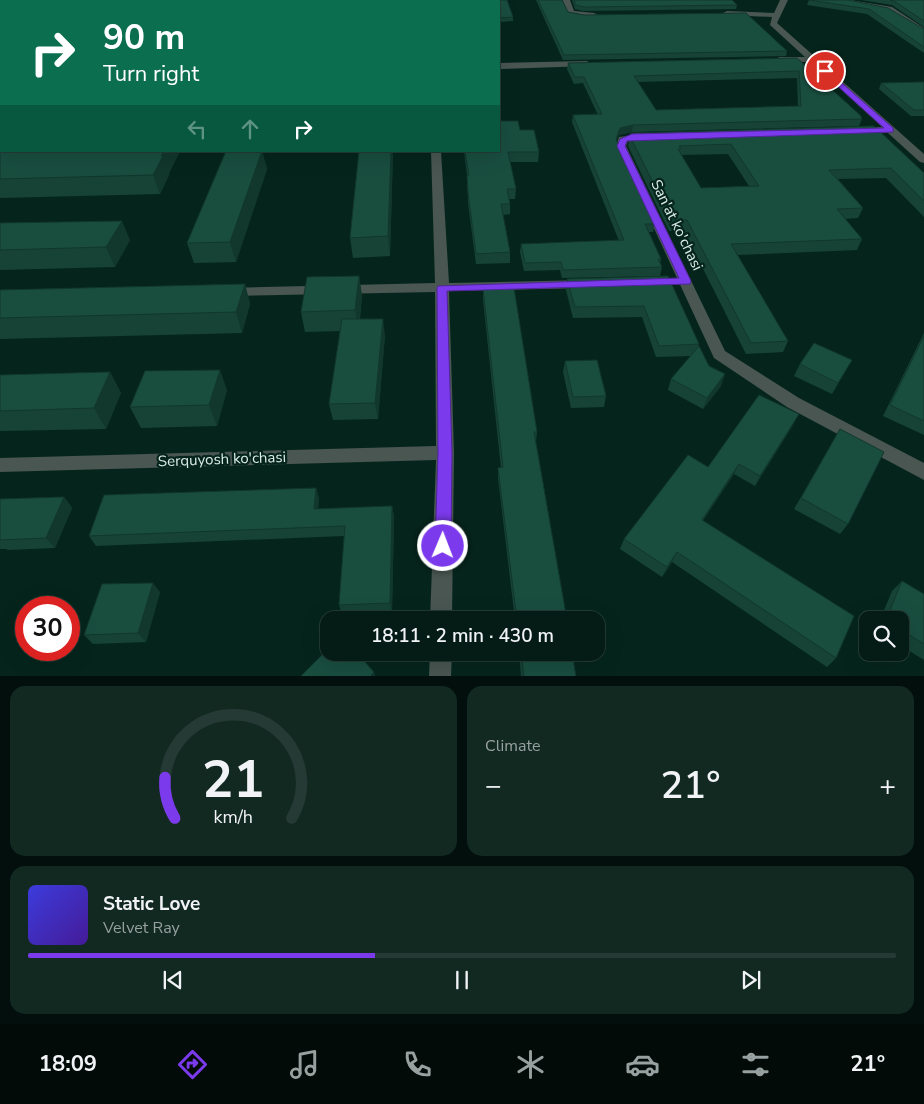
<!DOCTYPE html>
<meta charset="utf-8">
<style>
:root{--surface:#041c15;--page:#122922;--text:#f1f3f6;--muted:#97a1a0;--line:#253a34;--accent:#7c3aed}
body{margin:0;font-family:"Nunito Sans",sans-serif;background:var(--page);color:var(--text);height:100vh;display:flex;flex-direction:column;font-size:19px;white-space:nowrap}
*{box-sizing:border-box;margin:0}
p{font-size:16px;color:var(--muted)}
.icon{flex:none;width:28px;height:28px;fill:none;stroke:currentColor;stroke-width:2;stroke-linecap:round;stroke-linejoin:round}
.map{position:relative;height:676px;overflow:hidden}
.details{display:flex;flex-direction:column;gap:10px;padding:10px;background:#020f0c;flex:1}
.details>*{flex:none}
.top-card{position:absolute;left:0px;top:0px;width:500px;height:152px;box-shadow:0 5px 20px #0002,0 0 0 1px var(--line);background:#0b6e4f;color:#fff;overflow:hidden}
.fabs{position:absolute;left:859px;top:611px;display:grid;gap:10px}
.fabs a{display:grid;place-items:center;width:50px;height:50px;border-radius:10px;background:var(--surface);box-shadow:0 5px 20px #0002,0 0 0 1px var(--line);font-size:25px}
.speed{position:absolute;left:15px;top:596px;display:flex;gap:10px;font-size:25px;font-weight:700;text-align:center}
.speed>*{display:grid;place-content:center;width:65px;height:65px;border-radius:50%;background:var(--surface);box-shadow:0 5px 20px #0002,0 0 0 1px var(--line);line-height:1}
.speed .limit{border:8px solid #d22;background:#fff;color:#111}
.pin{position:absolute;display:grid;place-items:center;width:42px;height:42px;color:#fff;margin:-21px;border:2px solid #fff;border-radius:50%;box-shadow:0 1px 5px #0007}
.me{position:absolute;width:55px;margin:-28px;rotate:1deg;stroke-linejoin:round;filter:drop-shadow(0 0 4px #0008)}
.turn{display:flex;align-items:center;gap:18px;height:105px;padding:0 20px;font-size:22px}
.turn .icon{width:65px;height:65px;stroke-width:2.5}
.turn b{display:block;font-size:35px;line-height:42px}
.lanes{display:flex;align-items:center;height:48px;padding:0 20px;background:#0003;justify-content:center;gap:25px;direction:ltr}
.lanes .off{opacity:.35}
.big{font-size:38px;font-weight:600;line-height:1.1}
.details .tile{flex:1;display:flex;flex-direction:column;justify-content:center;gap:8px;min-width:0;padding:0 18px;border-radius:15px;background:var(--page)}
.details .dial{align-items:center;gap:0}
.dial svg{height:130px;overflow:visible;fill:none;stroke:var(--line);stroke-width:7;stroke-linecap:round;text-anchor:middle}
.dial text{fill:var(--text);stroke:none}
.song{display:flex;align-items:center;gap:15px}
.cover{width:60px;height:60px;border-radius:8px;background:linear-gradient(135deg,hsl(240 70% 55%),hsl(260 70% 35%))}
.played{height:5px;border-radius:2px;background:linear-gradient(90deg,var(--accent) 40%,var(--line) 40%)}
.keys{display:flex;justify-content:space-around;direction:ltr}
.heat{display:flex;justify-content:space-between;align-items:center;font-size:28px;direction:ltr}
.details .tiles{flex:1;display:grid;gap:10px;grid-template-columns:1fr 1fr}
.tile:last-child{grid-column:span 2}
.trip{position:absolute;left:320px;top:611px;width:285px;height:50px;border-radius:15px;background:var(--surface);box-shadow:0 5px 20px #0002,0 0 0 1px var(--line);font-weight:600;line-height:50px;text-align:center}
.tab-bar{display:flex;height:80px;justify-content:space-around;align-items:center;background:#020b08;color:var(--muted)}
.tab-bar .icon{width:35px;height:35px}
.tab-bar .selected{color:var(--accent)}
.tab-bar b{font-size:22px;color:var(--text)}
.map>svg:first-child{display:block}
</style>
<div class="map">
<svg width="924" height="677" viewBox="0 0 924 677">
<rect width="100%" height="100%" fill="#05251c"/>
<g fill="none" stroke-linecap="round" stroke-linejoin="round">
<!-- minor -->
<path fill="#495651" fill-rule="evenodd" d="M 425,0 L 433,0 L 433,1 L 426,1 Z
M 562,0 L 570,0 L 574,11 L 594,13 L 598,15 C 589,20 578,16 568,14 Z
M 780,0 L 788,0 L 777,23 L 924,154 L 924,163 L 920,162 L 888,133 L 854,133 L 853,131 L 858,128 L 882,127 L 811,62 L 777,62 L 777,58 L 780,57 L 805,57 L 770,25 L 772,17 L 727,15 L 723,13 L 727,11 L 774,13 Z
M 834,0 L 850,0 L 892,7 L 924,28 L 924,33 L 887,11 Z
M 587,61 L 591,64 L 590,66 L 499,69 L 499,63 Z
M 650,133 L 655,136 L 654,138 L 628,141 L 626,146 L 725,351 L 799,398 L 924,463 L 924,480 L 787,407 L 714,358 L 616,146 L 619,137 Z
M 431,151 L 441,151 L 449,283 L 587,280 L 592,281 L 594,284 L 592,287 L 587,288 L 449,291 L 454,453 L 452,620 L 430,620 L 436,460 L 0,472 L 0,458 L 436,446 L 435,292 L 228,296 L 223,295 L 221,292 L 223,289 L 228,288 L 435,283 Z
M 430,652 L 452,652 L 451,677 L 429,677 Z"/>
</g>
<!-- wall -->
<path fill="#164336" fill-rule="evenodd" d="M 58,0 L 273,0 L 272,1 L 57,1 Z
M 486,0 L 507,0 L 513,17 L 513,21 L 499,22 L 499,1 L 486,1 Z
M 536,0 L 562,0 L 568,12 L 787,51 L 786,56 L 563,60 Z
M 572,0 L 732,0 L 737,5 L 736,9 L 583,11 L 575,9 Z
M 809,0 L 848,0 L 924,29 L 924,53 L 867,14 L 807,5 Z
M 861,0 L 924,0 L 924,27 L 892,5 Z
M 0,50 L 1,151 L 180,151 L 169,173 L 169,175 L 160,194 L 0,198 Z
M 797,58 L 862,119 L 859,126 L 632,132 L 619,135 L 616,141 L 655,224 L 653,232 L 649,232 L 661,259 L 660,264 L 662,267 L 660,276 L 562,278 L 560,270 L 524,271 L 520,252 L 521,244 L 619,241 L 572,122 L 573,115 L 598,115 L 583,83 L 574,84 L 567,69 L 568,63 ZM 797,78 L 798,106 L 656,110 L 638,82 Z
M 924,82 L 924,116 L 911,116 L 879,89 L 881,83 Z
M 874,126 L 924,173 L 924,217 L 886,178 L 838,179 L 863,208 L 858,218 L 845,219 L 862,239 L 857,250 L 737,255 L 788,341 L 783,352 L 746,354 L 684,231 L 669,231 L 628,146 L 630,136 ZM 728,154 L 749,186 L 701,188 L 681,155 Z
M 520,130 L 539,152 L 538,162 L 510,162 L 516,189 L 515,199 L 509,199 L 510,204 L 510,214 L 503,215 L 510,252 L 510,263 L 476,264 L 468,203 L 467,175 L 464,151 L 499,151 Z
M 262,151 L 267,169 L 236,262 L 194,263 L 187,243 Z
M 393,151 L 390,256 L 353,258 L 350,238 Z
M 0,223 L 130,240 L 115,267 L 0,270 Z
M 359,276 L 362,296 L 360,319 L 385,335 L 378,419 L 333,420 L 329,404 L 340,331 L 305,332 L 301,312 Z
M 668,276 L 699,344 L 698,348 L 721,386 L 703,409 L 668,390 L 671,379 L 691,356 L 656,357 L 642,317 L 573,318 L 566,290 L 567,279 Z
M 245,284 L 250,304 L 242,333 L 0,339 L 0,290 Z
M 483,289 L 537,432 L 536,441 L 567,620 L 515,620 L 498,478 L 498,468 L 501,468 L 483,300 Z
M 924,333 L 924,435 L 883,416 Z
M 852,360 L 832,394 L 794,376 L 800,364 Z
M 565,361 L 606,396 L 604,407 L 571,408 L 563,372 Z
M 110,372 L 121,393 L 106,429 L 0,431 L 0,375 Z
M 227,390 L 217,426 L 141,428 L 130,407 Z
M 793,425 L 755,486 L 734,474 L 703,520 L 836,658 L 827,667 L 672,562 L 662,577 L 620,549 L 624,539 Z
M 840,429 L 848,524 L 840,534 L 794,509 Z
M 64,497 L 72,508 L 55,548 L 8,550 L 6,549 L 0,549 L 0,499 Z
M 319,498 L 318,509 L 392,506 L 394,517 L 392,612 L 342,615 L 339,605 L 344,536 L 96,546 L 89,536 Z
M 902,581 L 924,594 L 924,660 L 900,645 L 900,620 L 880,620 L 892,591 Z
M 160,592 L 146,642 L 93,644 L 84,635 Z
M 519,652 L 572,652 L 576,677 L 521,677 Z"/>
<!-- shaded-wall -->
<path fill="#12372c" d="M 123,0 L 131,0 L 132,1 L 121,1 Z
M 262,0 L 273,0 L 272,1 L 261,1 Z
M 633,125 L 632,132 L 619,135 L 614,147 L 616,139 L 620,128 Z
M 164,151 L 180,151 L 169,173 L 169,175 L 160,194 L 153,175 Z
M 262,151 L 267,169 L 236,262 L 230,242 Z
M 391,151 L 393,151 L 390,256 L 388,236 Z
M 122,221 L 130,240 L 115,267 L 106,247 Z
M 359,276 L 362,296 L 358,330 L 355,310 Z
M 245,284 L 250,304 L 242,333 L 236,312 Z
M 383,319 L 385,335 L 378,419 L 375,403 Z
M 220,370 L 227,390 L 217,426 L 209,405 Z
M 110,372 L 121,393 L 106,429 L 94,408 Z
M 725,374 L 721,386 L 703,409 L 707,398 Z
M 799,414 L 793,425 L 755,486 L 760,476 Z
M 739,464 L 734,474 L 697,530 L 702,520 Z
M 316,488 L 319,498 L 317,520 L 314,509 Z
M 64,497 L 72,508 L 55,548 L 46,538 Z
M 392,506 L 394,517 L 392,612 L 390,603 Z
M 677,552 L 672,562 L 662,577 L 667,567 Z
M 153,583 L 160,592 L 146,642 L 138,633 Z
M 374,672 L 376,677 L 370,677 Z"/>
<!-- building -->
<path fill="#194e3f" stroke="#12372c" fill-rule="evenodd" d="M 0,0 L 24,0 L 23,1 L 1,1 L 1,16 L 0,16 Z
M 58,0 L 123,0 L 121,1 L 57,1 Z
M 177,0 L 262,0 L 261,1 L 176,1 Z
M 380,0 L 410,0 L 410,1 L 380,1 Z
M 487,0 L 507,0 L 513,17 L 499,18 L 499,1 L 487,1 Z
M 538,0 L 562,0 L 568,12 L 584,15 L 746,13 L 787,51 L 564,55 Z
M 574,0 L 732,0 L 737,5 L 584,7 L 576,5 Z
M 809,0 L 848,0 L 888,8 L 924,29 L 924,47 L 869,9 Z
M 890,0 L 924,0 L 924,21 L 894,1 Z
M 1,49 L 1,151 L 164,151 L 161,156 L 163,156 L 153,175 L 0,179 L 0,50 Z
M 797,58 L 860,115 L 862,119 L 633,125 L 620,128 L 616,139 L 655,224 L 645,224 L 661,259 L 658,259 L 662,267 L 563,270 L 561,262 L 525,263 L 521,244 L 624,240 L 573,115 L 602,114 L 584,77 L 575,77 L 568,63 ZM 799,71 L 801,106 L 656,110 L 634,76 Z
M 924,82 L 924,110 L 914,110 L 881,83 Z
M 499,121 L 518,121 L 520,130 L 534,130 L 539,152 L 508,152 L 516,189 L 507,189 L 510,204 L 501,204 L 510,252 L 476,254 L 468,192 L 467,175 L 469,175 L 465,151 L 499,151 Z
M 874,126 L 924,173 L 924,201 L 891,168 L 829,170 L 863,208 L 837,209 L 862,239 L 731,244 L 788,341 L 751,343 L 687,220 L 672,221 L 630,136 L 631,133 ZM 731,144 L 759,186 L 701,188 L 678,149 L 681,149 L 679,146 Z
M 226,151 L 262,151 L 230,242 L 187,243 Z
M 359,151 L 391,151 L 388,236 L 350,238 Z
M 122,221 L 106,247 L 0,250 L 0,223 Z
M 359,276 L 355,310 L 301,312 L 307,277 Z
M 668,276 L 699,344 L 659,346 L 644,306 L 575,307 L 567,279 Z
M 245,284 L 236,312 L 0,318 L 0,290 Z
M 514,288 L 537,432 L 534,432 L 567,620 L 517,620 L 498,468 L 503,467 L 483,289 Z
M 342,319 L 383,319 L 375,403 L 329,404 Z
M 924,336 L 924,421 L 890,405 Z
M 814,343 L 852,360 L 838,383 L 800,364 Z
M 699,346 L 709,366 L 725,374 L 707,398 L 671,379 Z
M 597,360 L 606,396 L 573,397 L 565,361 Z
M 220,370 L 209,405 L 130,407 L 145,371 Z
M 110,372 L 94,408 L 0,411 L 0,375 Z
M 759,395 L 799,414 L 760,476 L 739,464 L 702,520 L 854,616 L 836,658 L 677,552 L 667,567 L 624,539 L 688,455 L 708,467 Z
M 840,429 L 884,452 L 848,524 L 801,498 Z
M 316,488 L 314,509 L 392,506 L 390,603 L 339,605 L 345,526 L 89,536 L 104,495 Z
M 64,497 L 46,538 L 0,540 L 0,499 Z
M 902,581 L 924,594 L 924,644 L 900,629 L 900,620 L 886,620 Z
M 153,583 L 138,633 L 84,635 L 102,584 Z
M 329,648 L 329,652 L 356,652 L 374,672 L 370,677 L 300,677 Z
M 521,652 L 572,652 L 576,677 L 524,677 Z"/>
<!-- route -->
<path fill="#7c3aed" stroke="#51269a" d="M 822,70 L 827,70 L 893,128 L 893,132 L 627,141 L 625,146 L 691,281 L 690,284 L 447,291 L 452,453 L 451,546 L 448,551 L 443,553 L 438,551 L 435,546 L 438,453 L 437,288 L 438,286 L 679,278 L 617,146 L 620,139 L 632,134 L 884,128 L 822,72 Z"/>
<g text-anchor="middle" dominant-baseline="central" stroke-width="4.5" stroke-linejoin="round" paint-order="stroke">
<!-- street labels -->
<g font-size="15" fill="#dbece6" stroke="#05251c">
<text transform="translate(677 225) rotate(64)">San'at ko'chasi</text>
<text transform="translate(222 459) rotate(-2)">Serquyosh ko'chasi</text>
</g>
</g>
</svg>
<div class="fabs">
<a><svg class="icon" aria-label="search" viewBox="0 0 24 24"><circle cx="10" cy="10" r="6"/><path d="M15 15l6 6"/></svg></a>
</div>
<div class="speed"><div class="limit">30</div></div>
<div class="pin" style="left:825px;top:71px;background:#d93025"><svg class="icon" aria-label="arrive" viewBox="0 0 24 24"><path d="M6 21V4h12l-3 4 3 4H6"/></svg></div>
<svg class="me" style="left:443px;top:546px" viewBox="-20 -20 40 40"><circle r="17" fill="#7c3aed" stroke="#fff" stroke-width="3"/><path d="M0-11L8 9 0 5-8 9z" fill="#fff"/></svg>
<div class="trip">18:11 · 2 min · 430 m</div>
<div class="top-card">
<div class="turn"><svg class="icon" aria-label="right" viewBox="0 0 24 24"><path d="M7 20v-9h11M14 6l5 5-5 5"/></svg><div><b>90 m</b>Turn right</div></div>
<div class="lanes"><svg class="icon off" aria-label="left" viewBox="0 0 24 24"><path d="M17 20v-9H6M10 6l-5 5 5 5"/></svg><svg class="icon off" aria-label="ahead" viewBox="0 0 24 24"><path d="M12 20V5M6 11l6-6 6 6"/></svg><svg class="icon" aria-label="right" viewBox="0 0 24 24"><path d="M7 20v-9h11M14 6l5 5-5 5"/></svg></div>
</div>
</div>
<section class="details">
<div class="tiles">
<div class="tile dial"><svg viewBox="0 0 100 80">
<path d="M14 69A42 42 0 1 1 86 69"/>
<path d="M14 69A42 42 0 0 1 8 44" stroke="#7c3aed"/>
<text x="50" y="56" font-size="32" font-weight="700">21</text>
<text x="50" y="72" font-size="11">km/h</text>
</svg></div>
<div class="tile"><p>Climate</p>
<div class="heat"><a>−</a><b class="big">21°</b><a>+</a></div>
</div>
<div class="tile">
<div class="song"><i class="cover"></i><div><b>Static Love</b><p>Velvet Ray</p></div></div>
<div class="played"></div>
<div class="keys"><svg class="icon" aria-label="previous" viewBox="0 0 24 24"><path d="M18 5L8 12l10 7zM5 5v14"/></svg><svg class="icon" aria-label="pause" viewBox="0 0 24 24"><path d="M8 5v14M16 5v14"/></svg><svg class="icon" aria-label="next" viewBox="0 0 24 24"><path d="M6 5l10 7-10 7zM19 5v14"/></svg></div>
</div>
</div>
</section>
<nav class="tab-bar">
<b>18:09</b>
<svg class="icon selected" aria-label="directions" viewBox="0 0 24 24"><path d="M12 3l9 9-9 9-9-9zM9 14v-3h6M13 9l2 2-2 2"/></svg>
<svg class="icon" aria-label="music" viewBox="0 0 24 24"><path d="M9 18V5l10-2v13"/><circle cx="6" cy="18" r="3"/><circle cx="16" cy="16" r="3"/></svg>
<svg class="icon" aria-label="phone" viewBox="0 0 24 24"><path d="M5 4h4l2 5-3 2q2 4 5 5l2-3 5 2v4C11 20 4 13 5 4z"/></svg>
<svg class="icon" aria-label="climate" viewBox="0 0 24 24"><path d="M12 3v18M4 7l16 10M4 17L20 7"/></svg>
<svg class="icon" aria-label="car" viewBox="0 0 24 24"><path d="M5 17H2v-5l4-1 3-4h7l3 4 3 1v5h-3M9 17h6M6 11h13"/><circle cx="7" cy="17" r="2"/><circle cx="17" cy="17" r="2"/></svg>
<svg class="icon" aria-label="filters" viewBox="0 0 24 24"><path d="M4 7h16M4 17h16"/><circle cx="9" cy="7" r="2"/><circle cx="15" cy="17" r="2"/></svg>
<b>21°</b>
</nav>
